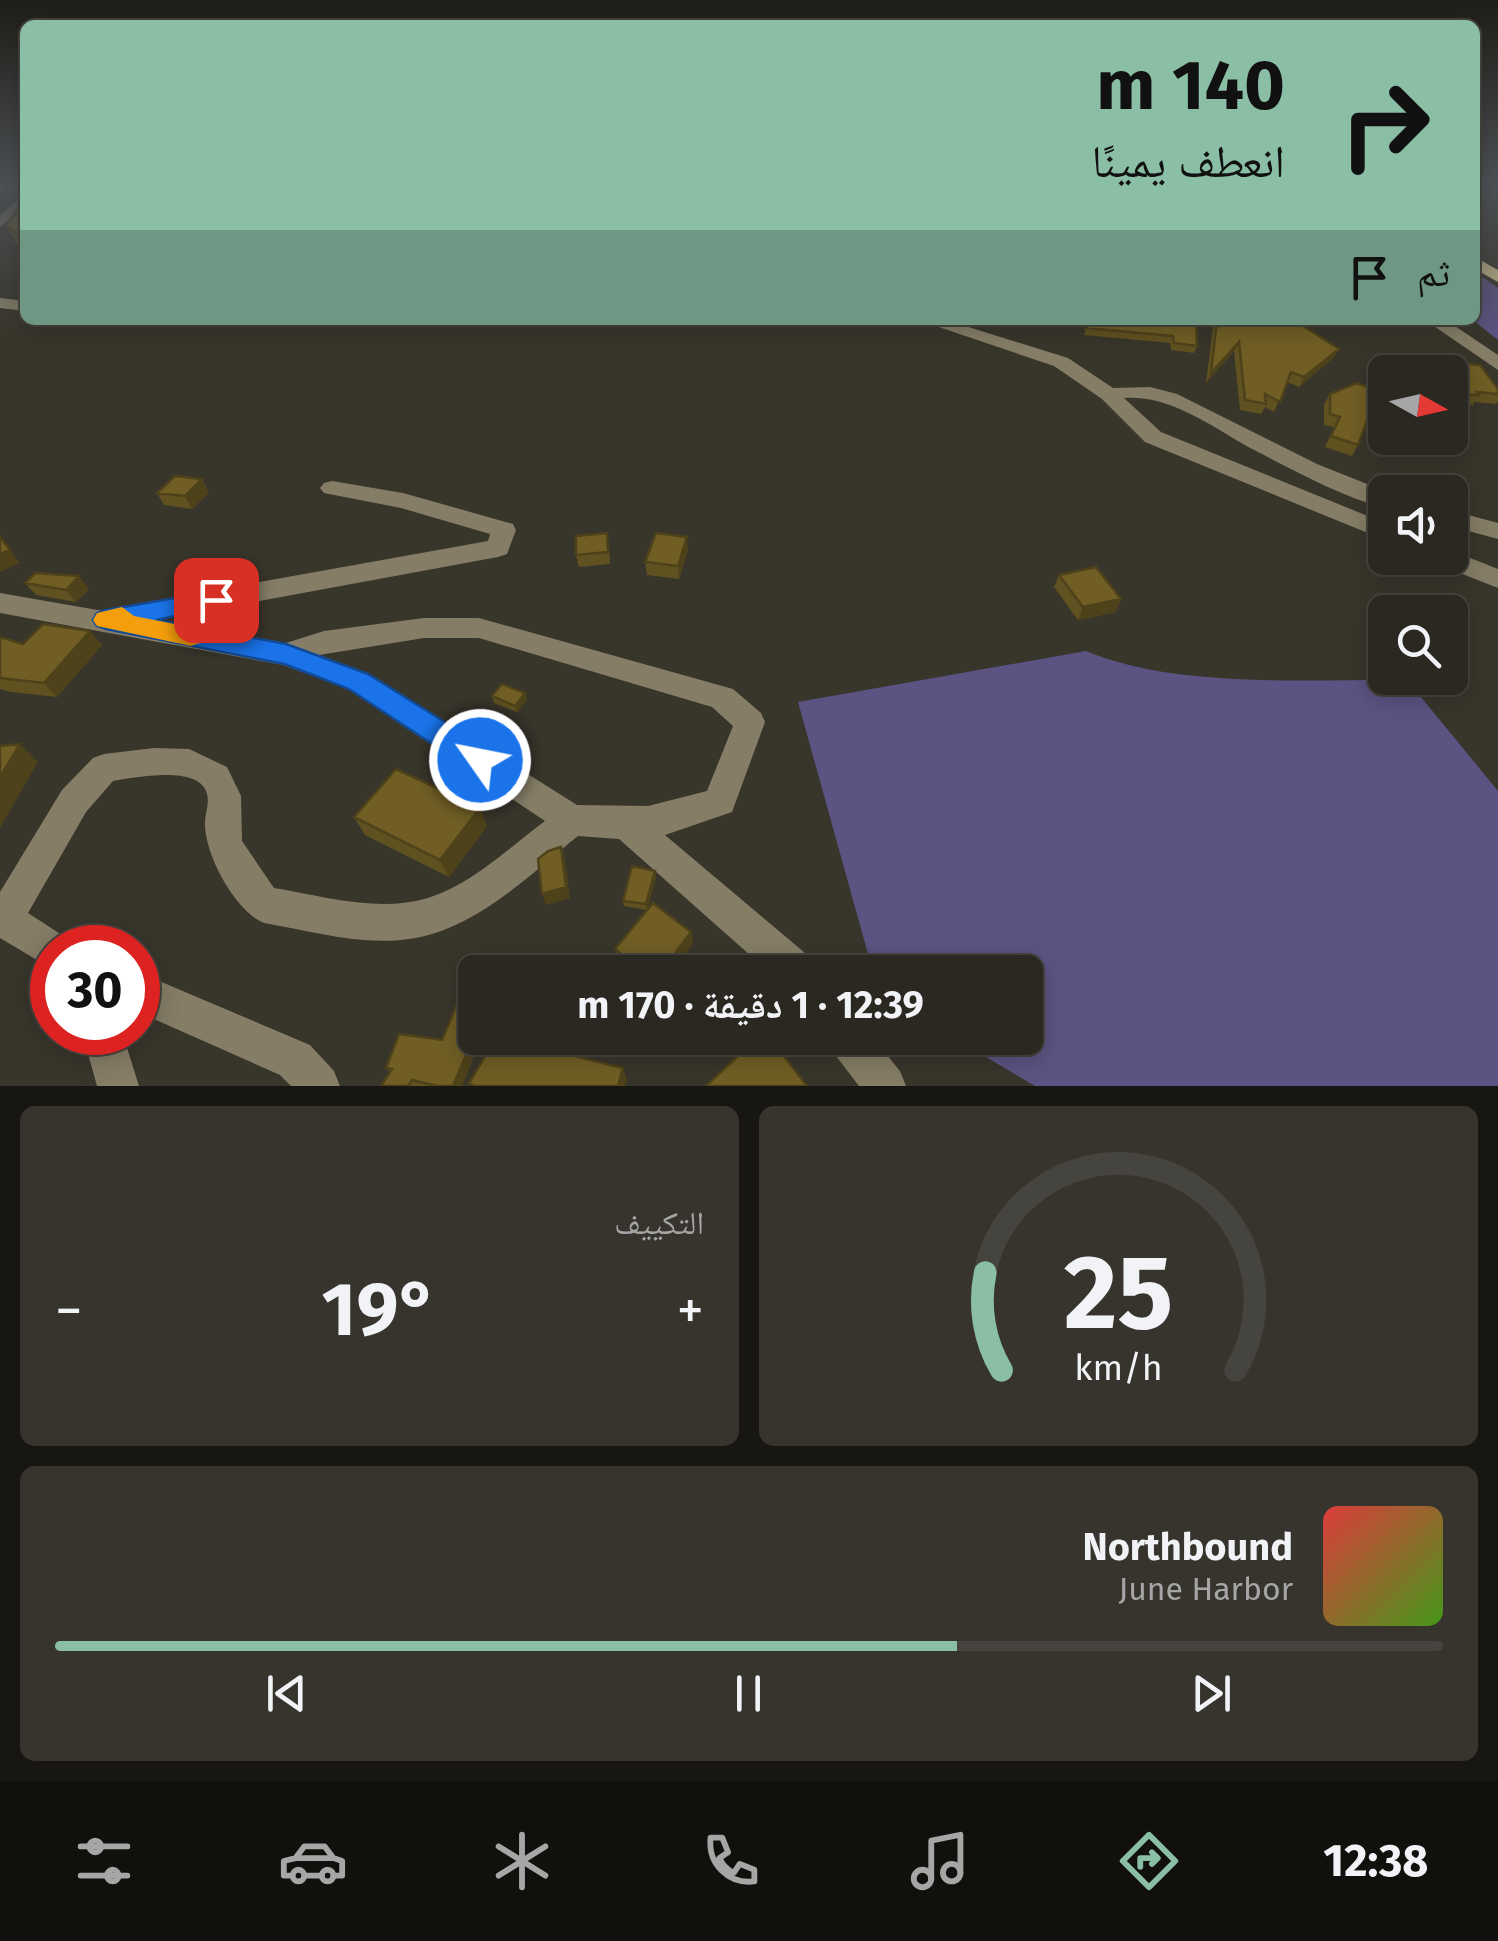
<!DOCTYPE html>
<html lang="ar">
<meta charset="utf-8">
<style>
:root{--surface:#2a2820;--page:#36342d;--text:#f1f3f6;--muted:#a5a6a5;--line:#46443e;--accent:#8abfa5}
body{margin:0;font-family:"Fira Sans","Noto Naskh Arabic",sans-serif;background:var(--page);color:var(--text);direction:rtl;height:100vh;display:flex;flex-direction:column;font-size:38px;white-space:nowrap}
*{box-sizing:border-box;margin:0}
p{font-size:32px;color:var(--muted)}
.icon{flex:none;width:55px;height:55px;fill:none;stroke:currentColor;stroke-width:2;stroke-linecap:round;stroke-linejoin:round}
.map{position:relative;height:1086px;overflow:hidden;direction:ltr}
.side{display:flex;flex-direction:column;gap:20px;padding:20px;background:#171612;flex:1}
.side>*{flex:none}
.top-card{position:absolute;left:20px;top:20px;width:1460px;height:305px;border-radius:15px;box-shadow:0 5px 25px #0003,0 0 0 2px var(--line);direction:rtl;background:#8abfa5;color:#111;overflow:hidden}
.needle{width:65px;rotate:98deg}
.controls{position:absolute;left:1368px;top:355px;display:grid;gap:20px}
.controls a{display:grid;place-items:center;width:100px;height:100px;border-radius:15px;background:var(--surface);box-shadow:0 5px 25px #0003,0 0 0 2px var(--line);font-size:50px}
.speed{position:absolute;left:30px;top:925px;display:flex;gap:20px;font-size:50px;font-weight:700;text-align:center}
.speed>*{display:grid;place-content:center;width:130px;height:130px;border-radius:50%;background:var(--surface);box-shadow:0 5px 25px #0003,0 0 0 2px var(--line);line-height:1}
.speed .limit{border:15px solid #d22;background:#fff;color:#111}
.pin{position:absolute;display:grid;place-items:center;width:85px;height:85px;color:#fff;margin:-42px;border-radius:20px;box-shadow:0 5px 15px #0006}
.me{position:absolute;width:110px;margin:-55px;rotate:303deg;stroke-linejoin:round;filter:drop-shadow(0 0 8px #0008)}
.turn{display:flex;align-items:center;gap:35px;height:210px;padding:0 30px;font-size:45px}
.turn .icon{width:130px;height:130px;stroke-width:2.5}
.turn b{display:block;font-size:70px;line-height:85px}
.then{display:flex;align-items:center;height:95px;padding:0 30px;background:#0003;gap:20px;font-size:38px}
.big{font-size:75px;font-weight:700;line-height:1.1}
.side .widget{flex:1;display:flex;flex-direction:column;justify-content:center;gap:15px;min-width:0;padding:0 35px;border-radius:15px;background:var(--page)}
.side .dial{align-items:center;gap:0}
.dial svg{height:260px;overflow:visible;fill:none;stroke:var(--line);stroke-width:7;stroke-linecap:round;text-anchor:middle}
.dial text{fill:var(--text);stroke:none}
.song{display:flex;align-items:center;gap:30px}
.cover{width:120px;height:120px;border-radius:15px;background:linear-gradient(135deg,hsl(0 70% 55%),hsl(100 70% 35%))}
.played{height:10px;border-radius:5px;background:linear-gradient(90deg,var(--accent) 65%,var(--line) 65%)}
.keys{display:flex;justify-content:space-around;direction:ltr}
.heat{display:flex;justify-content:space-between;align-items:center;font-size:55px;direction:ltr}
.side .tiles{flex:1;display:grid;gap:20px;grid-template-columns:1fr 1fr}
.widget:last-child{grid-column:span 2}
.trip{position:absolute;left:458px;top:955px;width:585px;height:100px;border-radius:15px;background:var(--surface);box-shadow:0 5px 25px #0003,0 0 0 2px var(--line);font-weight:700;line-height:100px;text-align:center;direction:rtl}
.menu{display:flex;height:160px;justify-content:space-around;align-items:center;background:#11100d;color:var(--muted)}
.menu .icon{width:70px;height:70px}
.menu .on{color:var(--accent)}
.menu b{font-size:45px;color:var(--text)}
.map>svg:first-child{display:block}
</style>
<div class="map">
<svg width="1498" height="1086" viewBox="0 0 1498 1086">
<rect width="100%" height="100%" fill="#38352b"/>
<!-- green -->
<path fill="#5b5381" d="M 1475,272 L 1498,288 L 1498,340 L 1473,320 Z
M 1086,651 C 1176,689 1309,679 1407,680 L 1498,791 L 1498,1086 L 1035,1086 L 954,1038 L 1025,1038 L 1025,972 L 873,972 L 798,702 Z"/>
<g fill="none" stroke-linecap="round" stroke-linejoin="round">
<!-- minor -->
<path fill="#857d66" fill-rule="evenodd" d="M 0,185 L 14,185 L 0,191 Z
M 25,194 L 25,206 L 0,227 L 0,215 Z
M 0,298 L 25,301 L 25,311 L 0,308 Z
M 918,320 L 946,320 L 1068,358 L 1113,388 L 1150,387 L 1177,394 L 1317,464 L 1387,492 L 1385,508 C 1340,496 1299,473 1258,452 C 1217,431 1173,394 1124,398 L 1161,432 L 1385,523 L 1385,540 L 1145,442 L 1102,399 L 1054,366 Z
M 1425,320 L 1446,320 L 1498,355 L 1498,370 Z
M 332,481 L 403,493 L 513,524 L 516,530 L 507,554 L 498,557 L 157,620 L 286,643 L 324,631 L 424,618 L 479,618 L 733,689 L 761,713 L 765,722 L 732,812 L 665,835 L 811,958 L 816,972 L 769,972 L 619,839 L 578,836 C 528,876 475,930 409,939 C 361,946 311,931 264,923 C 236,912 206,857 205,826 C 204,815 210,804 207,794 C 200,764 134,778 113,781 L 86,812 L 28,913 L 65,937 L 70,948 L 52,948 L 52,969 L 0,938 L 0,892 L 62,790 L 93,758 L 104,754 L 154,748 L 189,749 L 227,767 L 241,796 L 242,841 L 274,888 C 323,896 379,913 428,898 C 471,885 510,847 545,821 L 348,689 L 283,665 L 0,613 L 0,593 L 109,612 L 120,607 L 488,541 L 490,534 L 401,508 L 324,493 L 320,488 L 324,483 ZM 424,638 L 479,638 L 712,707 L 733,726 L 707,791 L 648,806 L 577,805 L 368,673 L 319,655 Z
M 1450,510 L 1498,523 L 1498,539 L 1450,526 Z
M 1450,550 L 1498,569 L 1498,588 L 1437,564 L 1434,558 L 1450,558 Z
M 138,972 L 310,1045 L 334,1071 L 340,1086 L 291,1086 L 280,1075 L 138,1012 Z
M 82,1032 L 122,1032 L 139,1086 L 97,1086 Z
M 827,1038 L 873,1038 L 900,1071 L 906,1086 L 859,1086 L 833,1052 Z"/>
<!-- major -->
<path fill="#d5c594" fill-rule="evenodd" d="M 1475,257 L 1498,270 L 1498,282 L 1475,269 Z"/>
</g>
<!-- wall -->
<path fill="#605120" d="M 25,199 L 25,250 L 17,244 L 6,226 Z
M 1093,320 L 1196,320 L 1197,346 L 1194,353 L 1171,350 L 1170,343 L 1084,335 L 1086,328 Z
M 1214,320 L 1294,320 L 1339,349 L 1333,358 L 1299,387 L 1287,382 L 1274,412 L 1265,407 L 1261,414 L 1240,410 L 1234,351 L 1206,383 Z
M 1386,362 L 1445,368 L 1448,362 L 1498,389 L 1498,401 L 1496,404 L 1474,402 L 1473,405 L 1460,404 L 1458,407 L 1450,406 L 1450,372 L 1385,372 L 1385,378 L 1380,371 Z
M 1381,390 L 1385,391 L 1385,430 L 1374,427 L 1374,402 L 1358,445 L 1352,456 L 1325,447 L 1334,427 L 1324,425 L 1324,404 L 1330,394 L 1374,401 Z
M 202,479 L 209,492 L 192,509 L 164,505 L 157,493 Z
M 609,546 L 610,564 L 579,567 L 576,555 Z
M 688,549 L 679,579 L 647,575 L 645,562 Z
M 1059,575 L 1116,612 L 1078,620 L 1054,587 Z
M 25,583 L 89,589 L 76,602 L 36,595 Z
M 90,631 L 102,645 L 57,697 L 11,692 L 0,689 L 0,637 L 23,644 Z
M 492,696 L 527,700 L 517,712 L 494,703 Z
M 354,817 L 487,826 L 449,877 L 365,835 Z
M 656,877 L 647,909 L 691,932 L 693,943 L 671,972 L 634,972 L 618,960 L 615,949 L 647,910 L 624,906 L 623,901 Z
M 481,1038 L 462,1086 L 381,1086 L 390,1072 L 386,1068 L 442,1040 Z"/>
<!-- shaded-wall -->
<path fill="#4e421a" d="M 1239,342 L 1234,351 L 1206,383 L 1211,373 Z
M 1339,349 L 1333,358 L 1299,387 L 1304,377 Z
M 202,479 L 209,492 L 192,509 L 185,496 Z
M 0,537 L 20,563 L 0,572 Z
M 687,537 L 688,549 L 679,579 L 678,566 Z
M 79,576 L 89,589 L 76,602 L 66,590 Z
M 1121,599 L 1116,612 L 1078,620 L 1083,607 Z
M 90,631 L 102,645 L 57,697 L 44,683 Z
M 525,693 L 527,700 L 517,712 L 515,706 Z
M 20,744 L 38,762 L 0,828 L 0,777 Z
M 480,808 L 487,826 L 449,877 L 440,860 Z
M 561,847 L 565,859 L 570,898 L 546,905 L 542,894 Z
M 655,871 L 656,877 L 647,910 L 646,904 Z
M 691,932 L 693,943 L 671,972 L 661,972 Z
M 475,1033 L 475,1038 L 481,1038 L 462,1086 L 453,1086 Z
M 623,1068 L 627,1080 L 625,1086 L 618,1086 Z"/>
<!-- building -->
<path fill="#705e25" stroke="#4e421a" stroke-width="2.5" d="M 25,199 L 25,240 L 6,226 Z
M 1095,320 L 1196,320 L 1197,346 L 1174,343 L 1173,336 L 1086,328 Z
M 1217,320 L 1294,320 L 1339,349 L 1304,377 L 1291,372 L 1280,402 L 1265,394 L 1266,404 L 1245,400 L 1239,342 L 1211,373 Z
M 1386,362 L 1455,368 L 1448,362 L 1480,365 L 1498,389 L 1498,394 L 1477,392 L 1479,395 L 1463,394 L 1464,398 L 1450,395 L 1450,372 L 1393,372 Z
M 1357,383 L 1378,391 L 1358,445 L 1331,436 L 1340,417 L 1330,414 L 1330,394 Z
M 1381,390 L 1385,391 L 1385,416 L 1382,415 Z
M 175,476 L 202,479 L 185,496 L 157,493 Z
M 607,533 L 608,552 L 576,555 L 576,536 Z
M 656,533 L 687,537 L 678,566 L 645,562 Z
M 0,537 L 10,550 L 0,554 Z
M 1096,567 L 1121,599 L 1083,607 L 1059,575 Z
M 35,573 L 79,576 L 66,590 L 25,583 Z
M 43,624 L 90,631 L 44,683 L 0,678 L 0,637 L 23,644 Z
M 502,684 L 525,693 L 515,706 L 492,696 Z
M 20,744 L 0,777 L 0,746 Z
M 396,769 L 480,808 L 440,860 L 354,817 Z
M 561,847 L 566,887 L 542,894 L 538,859 L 548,851 Z
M 632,866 L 655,871 L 646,904 L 623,901 Z
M 653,903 L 691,932 L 661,972 L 644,972 L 615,949 Z
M 458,1002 L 475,1006 L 475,1033 L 453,1086 L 437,1086 L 412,1080 L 408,1086 L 381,1086 L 392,1069 L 386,1068 L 399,1034 L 442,1040 Z
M 496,1038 L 516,1038 L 536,1049 L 543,1038 L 558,1038 L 574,1046 L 570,1055 L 623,1068 L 618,1086 L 475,1086 L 469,1083 Z
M 757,1038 L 770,1038 L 807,1086 L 708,1086 L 707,1085 Z"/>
<!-- sky -->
<linearGradient id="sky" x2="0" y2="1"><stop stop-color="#1f1d18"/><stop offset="0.55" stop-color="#4d5155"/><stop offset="1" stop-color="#4d5155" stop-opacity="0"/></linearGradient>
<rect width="1498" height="337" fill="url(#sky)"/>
<!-- route -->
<path fill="#1a73e8" stroke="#114b97" stroke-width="2.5" d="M 216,591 L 224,593 L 228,600 L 224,606 L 156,620 L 286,644 L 368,674 L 491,751 L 495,760 L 491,769 L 480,773 L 470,769 L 349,689 L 313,675 L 284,664 L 106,629 L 97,626 L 93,620 L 97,613 L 106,610 Z"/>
<!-- slow -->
<path fill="#f59e0b" d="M 122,607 L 134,616 L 200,629 L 204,636 L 200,643 L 191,646 L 97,626 L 93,620 L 97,613 Z"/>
</svg>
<div class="controls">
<a><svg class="needle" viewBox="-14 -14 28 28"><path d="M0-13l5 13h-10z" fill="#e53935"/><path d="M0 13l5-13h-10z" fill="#a5a6a5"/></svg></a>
<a><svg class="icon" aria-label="sound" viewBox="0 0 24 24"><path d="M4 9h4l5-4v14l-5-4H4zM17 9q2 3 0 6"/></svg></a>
<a><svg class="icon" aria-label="search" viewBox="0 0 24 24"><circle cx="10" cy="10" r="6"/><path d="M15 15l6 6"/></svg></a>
</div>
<div class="speed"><div class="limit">30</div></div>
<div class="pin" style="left:216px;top:600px;background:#d93025"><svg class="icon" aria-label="arrive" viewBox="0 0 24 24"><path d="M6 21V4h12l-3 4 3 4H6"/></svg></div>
<svg class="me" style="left:480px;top:760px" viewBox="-20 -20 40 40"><circle r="17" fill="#1a73e8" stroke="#fff" stroke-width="3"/><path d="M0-11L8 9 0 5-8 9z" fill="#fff"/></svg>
<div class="trip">12:39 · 1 دقيقة · 170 m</div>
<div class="top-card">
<div class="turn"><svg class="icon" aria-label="right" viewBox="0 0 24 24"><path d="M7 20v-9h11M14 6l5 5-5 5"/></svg><div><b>140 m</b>انعطف يمينًا</div></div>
<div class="then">ثم<svg class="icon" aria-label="arrive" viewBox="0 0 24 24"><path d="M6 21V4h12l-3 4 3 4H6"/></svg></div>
</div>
</div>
<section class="side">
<div class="tiles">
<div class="widget dial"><svg viewBox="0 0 100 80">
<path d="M14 69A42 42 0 1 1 86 69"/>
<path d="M14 69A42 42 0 0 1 9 39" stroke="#8abfa5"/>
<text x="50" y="56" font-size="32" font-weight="700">25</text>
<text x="50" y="72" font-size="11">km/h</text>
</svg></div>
<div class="widget"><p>التكييف</p>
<div class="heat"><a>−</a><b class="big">19°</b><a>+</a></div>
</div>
<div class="widget">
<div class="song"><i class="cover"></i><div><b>Northbound</b><p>June Harbor</p></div></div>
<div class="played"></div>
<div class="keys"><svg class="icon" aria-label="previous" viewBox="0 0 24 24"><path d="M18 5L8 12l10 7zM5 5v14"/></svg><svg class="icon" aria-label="pause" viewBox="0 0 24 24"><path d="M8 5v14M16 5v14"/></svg><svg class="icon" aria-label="next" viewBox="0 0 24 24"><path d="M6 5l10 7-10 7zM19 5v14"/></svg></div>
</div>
</div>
</section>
<nav class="menu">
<b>12:38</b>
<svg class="icon on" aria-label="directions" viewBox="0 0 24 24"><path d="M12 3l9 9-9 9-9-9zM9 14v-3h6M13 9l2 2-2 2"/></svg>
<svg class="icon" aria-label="music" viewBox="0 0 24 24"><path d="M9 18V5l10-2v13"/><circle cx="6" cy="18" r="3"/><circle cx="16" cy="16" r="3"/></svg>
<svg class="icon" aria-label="phone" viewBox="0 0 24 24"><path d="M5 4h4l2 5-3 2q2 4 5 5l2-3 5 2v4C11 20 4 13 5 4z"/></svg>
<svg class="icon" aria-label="climate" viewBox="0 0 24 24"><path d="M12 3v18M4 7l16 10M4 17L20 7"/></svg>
<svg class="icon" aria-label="car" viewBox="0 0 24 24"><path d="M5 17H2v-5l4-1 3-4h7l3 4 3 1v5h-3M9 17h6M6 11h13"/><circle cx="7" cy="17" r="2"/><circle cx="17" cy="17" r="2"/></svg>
<svg class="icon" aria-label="filters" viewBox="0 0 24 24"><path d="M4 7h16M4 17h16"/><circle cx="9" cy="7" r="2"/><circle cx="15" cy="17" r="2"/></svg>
</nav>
